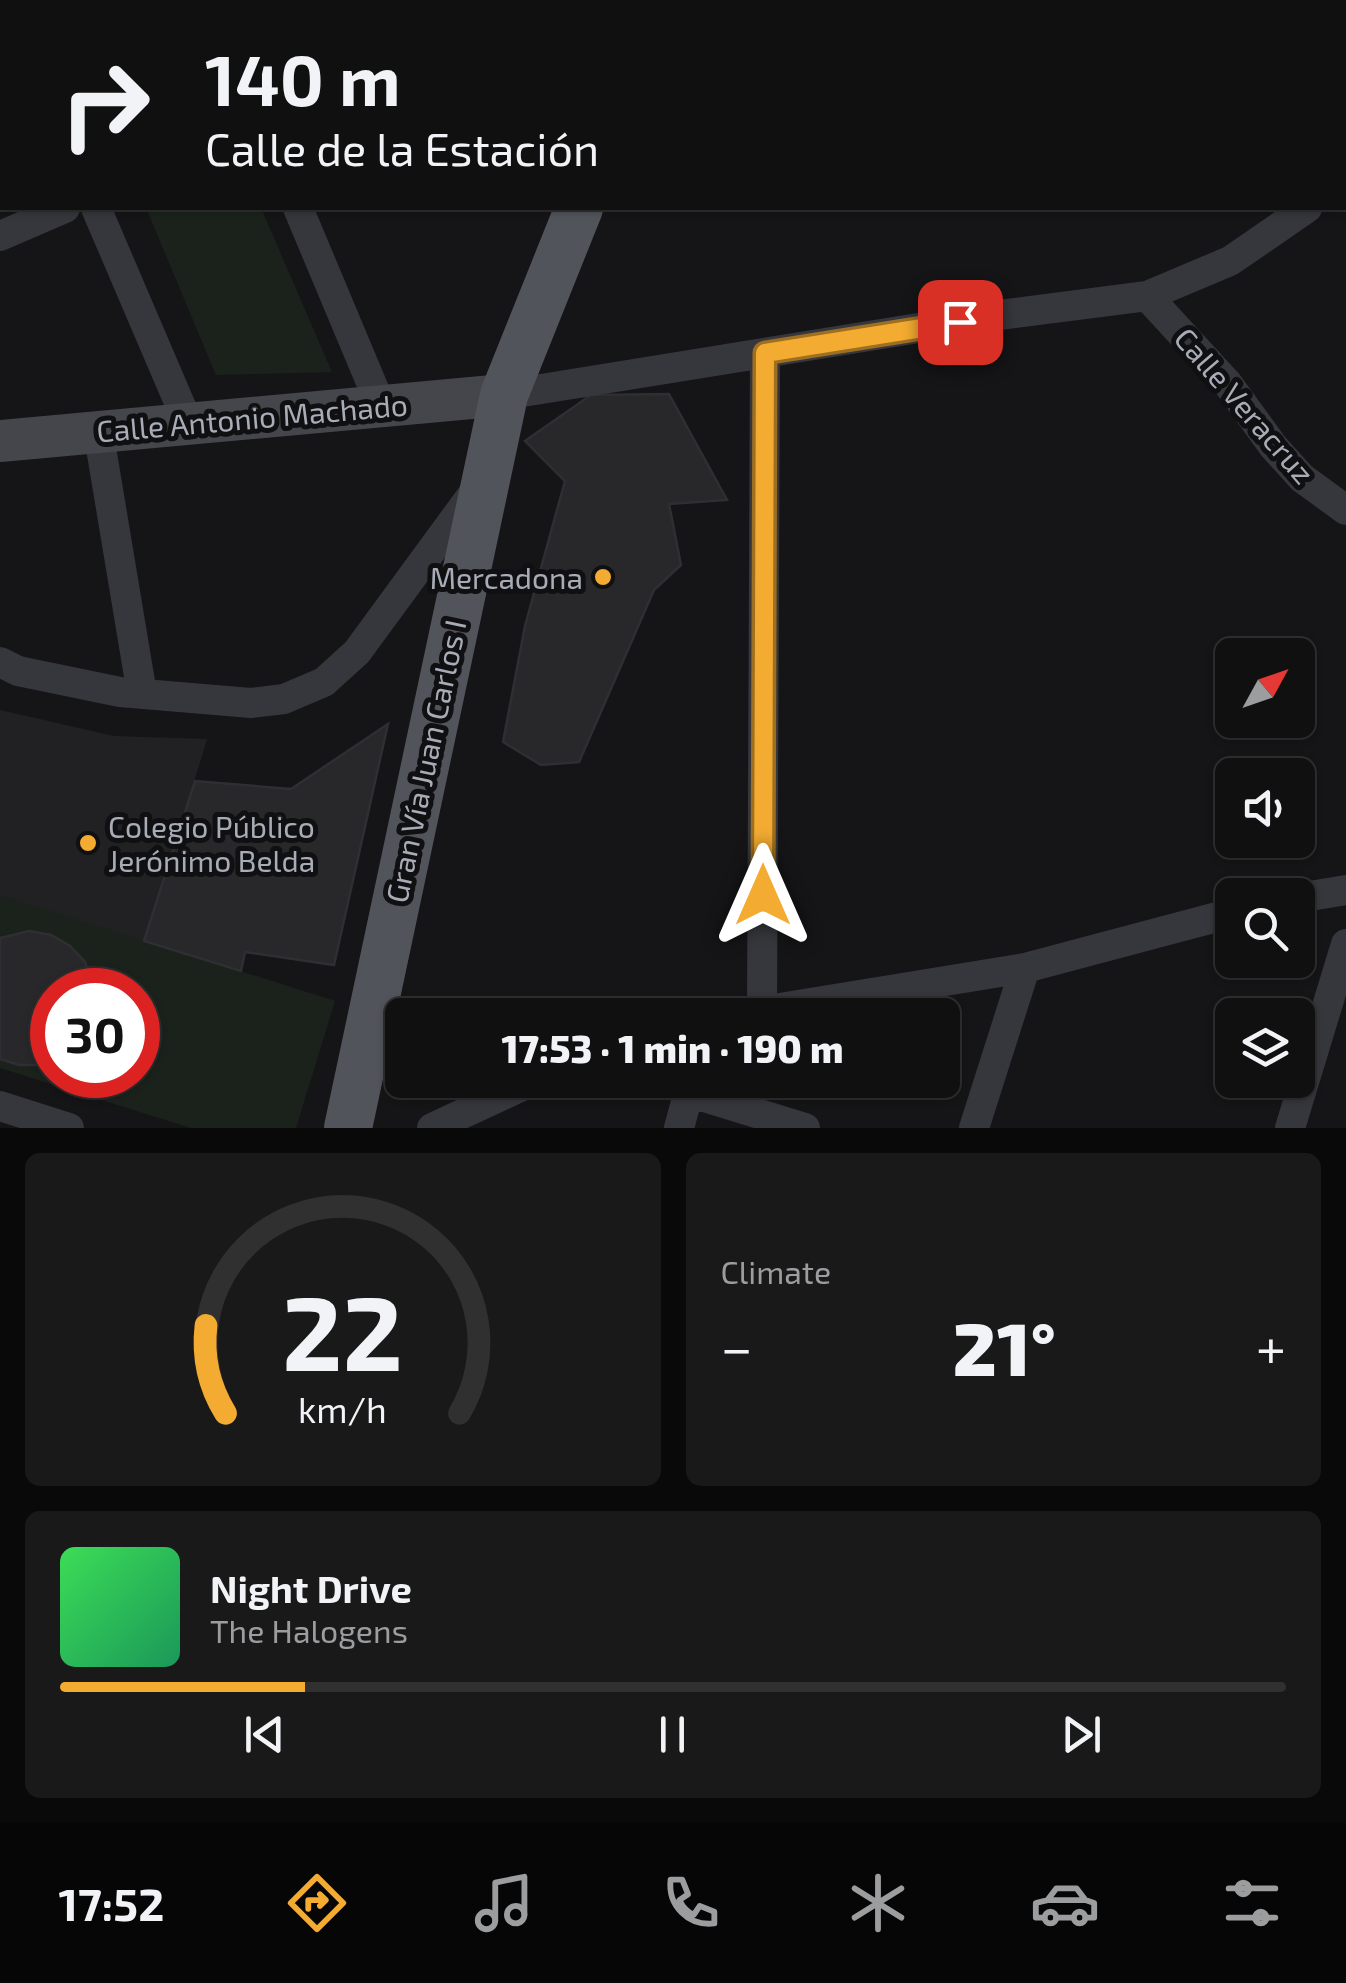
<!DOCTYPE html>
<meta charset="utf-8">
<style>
:root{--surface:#101011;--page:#19191a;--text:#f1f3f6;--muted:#9c9d9f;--line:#303031;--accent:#f3ab31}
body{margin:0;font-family:"Exo 2",sans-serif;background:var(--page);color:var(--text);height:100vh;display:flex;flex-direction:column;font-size:38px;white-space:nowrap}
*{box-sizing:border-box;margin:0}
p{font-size:32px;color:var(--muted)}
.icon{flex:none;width:55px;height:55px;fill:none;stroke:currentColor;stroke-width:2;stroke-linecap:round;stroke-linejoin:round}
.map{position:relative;height:1128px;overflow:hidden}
.side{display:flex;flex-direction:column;gap:25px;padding:25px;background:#090909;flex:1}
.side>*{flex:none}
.guide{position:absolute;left:0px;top:0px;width:1348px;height:210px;box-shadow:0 2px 8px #0004,0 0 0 2px var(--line);background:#101011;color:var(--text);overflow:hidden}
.needle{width:65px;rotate:50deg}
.fabs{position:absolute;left:1215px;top:638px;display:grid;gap:20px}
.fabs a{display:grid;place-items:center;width:100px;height:100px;border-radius:15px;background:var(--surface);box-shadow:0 2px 8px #0004,0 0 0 2px var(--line);font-size:50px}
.speed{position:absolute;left:30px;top:968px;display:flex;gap:20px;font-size:50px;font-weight:700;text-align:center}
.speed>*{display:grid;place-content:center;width:130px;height:130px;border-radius:50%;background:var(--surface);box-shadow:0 2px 8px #0004,0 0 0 2px var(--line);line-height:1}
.speed .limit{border:15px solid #d22;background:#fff;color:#111}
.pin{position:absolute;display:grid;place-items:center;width:85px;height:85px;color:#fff;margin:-42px;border-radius:20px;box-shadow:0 5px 15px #0006}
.me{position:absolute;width:110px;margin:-55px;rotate:0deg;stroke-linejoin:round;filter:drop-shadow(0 0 8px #0008)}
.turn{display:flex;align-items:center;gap:35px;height:210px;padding:0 40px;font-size:45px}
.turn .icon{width:130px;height:130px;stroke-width:2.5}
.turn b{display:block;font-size:70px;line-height:85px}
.big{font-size:75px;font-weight:800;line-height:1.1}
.side .tile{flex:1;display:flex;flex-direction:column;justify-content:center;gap:15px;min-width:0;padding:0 35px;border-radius:15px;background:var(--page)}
.side .dial{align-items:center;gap:0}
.dial svg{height:260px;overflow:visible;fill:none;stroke:var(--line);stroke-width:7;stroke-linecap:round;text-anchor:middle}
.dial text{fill:var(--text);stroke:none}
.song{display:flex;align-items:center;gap:30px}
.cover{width:120px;height:120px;border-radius:15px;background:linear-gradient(135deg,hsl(130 70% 55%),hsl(150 70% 35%))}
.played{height:10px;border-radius:5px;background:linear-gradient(90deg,var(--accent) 20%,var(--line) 20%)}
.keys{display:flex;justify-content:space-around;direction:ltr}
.heat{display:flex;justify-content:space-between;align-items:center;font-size:55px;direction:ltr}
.side .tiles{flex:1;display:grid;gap:25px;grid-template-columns:1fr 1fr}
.tile:last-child{grid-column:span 2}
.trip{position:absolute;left:385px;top:998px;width:575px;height:100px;border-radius:15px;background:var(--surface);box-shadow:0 2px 8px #0004,0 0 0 2px var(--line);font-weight:800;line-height:100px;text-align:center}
.tabs{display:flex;height:160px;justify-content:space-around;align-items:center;background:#060607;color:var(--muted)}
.tabs .icon{width:70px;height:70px}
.tabs .on{color:var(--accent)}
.tabs b{font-size:45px;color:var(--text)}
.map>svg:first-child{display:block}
</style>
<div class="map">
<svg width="1346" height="1128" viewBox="0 0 1346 1128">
<rect width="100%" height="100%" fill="#151517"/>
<!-- built -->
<path fill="#212124" d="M 0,710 L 114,736 L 207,739 L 141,959 L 0,906 Z"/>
<!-- green -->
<path fill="#1b221c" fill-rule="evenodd" d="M 146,208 L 261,208 L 332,372 L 216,375 Z
M 0,895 L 335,1001 L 296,1128 L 191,1128 L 0,1068 ZM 52,990 L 138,990 L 138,1075 L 52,1075 Z"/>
<!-- building -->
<path fill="#28282b" stroke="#2f2f33" stroke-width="2.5" d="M 669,394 L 727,500 L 669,504 L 681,565 L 654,590 L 579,762 L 541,765 L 503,742 L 525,626 L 565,481 L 525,441 L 591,395 Z
M 388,724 L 334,965 L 245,952 L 241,971 L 144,941 L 195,781 L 291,789 Z
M 29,931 L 51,935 L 70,946 L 85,962 L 94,990 L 52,990 L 52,1061 L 41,1065 L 19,1065 L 0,1059 L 0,938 Z"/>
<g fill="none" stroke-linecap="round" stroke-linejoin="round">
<!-- street -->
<path stroke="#36373c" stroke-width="30" d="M 210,0 L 211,2
M 98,2 L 105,0
M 1234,2 L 1237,0
M 0,42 L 2,41
M 1345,168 L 1346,167
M 96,208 L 188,423
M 298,208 L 381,406
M 0,236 L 65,208
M 1147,296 L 1228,384 L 1273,446 L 1302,478 L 1346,510
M 504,395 L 999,315 L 1147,296 L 1230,261 L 1307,208
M 98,430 L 142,694
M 0,662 L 18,671 L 120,692 L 251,703 L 284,699 L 324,682 L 357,652 L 475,491
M 1298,898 L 1346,890
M 762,1011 L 765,353
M 737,1015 L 1025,968 L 1232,913
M 691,1093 L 805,1128
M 0,1106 L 69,1128
M 432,1128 L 535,1080
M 679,1128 L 692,1080
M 974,1128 L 1025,968
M 1290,1128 L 1346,944"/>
<!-- secondary -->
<path stroke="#44464c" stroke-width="42" d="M 0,441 L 504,395"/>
<!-- primary -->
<path stroke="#52545b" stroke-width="48" d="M 662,2 L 663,0
M 348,1128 L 504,395 L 579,208"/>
</g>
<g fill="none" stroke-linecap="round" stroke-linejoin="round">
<defs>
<path id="route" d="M 763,895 L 765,353 L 960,322"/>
</defs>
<!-- route casing -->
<use href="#route" stroke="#9e6f20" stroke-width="25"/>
<!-- route -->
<use href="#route" stroke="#f3ab31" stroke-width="18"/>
</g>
<!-- markers -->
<g fill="#f3ab31" stroke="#101012" stroke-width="4">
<circle cx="603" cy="577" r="10"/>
<circle cx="88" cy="843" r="10"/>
</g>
<g text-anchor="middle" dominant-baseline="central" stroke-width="10" stroke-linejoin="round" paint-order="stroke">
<!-- street labels -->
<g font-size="30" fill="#a7acb7" stroke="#101012">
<text transform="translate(1245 405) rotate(49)">Calle Veracruz</text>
<text transform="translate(252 417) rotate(-5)">Calle Antonio Machado</text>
<text transform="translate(425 761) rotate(-78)">Gran Vía Juan Carlos I</text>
</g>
<!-- poi labels -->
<g font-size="30" fill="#a7acb7" stroke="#101012" text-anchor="end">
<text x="583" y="577">Mercadona</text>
<text x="108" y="826" text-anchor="start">Colegio Público<tspan x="108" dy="34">Jerónimo Belda</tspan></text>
</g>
</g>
</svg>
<div class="fabs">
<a><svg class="needle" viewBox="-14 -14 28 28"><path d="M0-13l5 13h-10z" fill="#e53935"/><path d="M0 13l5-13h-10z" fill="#9c9d9f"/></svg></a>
<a><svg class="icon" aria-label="sound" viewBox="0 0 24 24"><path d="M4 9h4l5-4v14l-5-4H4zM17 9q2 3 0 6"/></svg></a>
<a><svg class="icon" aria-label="search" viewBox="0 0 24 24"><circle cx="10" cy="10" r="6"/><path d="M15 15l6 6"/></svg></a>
<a><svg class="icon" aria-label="layers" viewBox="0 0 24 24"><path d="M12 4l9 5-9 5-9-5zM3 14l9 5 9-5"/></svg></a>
</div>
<div class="speed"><div class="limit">30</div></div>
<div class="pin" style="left:960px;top:322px;background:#d93025"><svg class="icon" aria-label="arrive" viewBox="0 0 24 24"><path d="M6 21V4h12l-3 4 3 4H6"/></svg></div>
<svg class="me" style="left:763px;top:895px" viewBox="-20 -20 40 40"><path d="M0-17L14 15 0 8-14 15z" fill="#f3ab31" stroke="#fff" stroke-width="4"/></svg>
<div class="trip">17:53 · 1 min · 190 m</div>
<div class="guide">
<div class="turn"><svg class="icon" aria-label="right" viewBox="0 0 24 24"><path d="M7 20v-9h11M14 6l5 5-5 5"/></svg><div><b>140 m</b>Calle de la Estación</div></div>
</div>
</div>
<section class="side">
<div class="tiles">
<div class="tile dial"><svg viewBox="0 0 100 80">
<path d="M14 69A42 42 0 1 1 86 69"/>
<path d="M14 69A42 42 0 0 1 8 42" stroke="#f3ab31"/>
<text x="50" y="56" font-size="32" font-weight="700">22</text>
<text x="50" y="72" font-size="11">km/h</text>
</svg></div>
<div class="tile"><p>Climate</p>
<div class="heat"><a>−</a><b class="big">21°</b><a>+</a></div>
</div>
<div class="tile">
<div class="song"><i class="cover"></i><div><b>Night Drive</b><p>The Halogens</p></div></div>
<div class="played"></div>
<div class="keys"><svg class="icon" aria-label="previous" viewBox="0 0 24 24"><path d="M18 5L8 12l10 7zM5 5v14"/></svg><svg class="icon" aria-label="pause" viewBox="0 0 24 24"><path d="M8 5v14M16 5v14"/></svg><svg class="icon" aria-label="next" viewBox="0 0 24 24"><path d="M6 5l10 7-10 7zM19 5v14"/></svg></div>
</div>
</div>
</section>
<nav class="tabs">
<b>17:52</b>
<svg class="icon on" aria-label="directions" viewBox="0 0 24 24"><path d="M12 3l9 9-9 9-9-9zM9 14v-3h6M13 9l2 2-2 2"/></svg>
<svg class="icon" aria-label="music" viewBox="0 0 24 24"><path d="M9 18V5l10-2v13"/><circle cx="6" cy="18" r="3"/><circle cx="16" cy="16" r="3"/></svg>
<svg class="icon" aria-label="phone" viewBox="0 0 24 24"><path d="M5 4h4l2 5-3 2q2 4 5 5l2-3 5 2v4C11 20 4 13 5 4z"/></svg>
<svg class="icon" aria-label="climate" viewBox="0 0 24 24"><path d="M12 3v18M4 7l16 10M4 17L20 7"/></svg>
<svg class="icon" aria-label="car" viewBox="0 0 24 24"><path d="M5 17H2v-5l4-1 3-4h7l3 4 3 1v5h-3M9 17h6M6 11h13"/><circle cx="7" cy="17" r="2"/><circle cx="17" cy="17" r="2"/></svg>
<svg class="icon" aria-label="filters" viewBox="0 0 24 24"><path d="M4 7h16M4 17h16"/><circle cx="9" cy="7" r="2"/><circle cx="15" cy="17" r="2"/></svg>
</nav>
